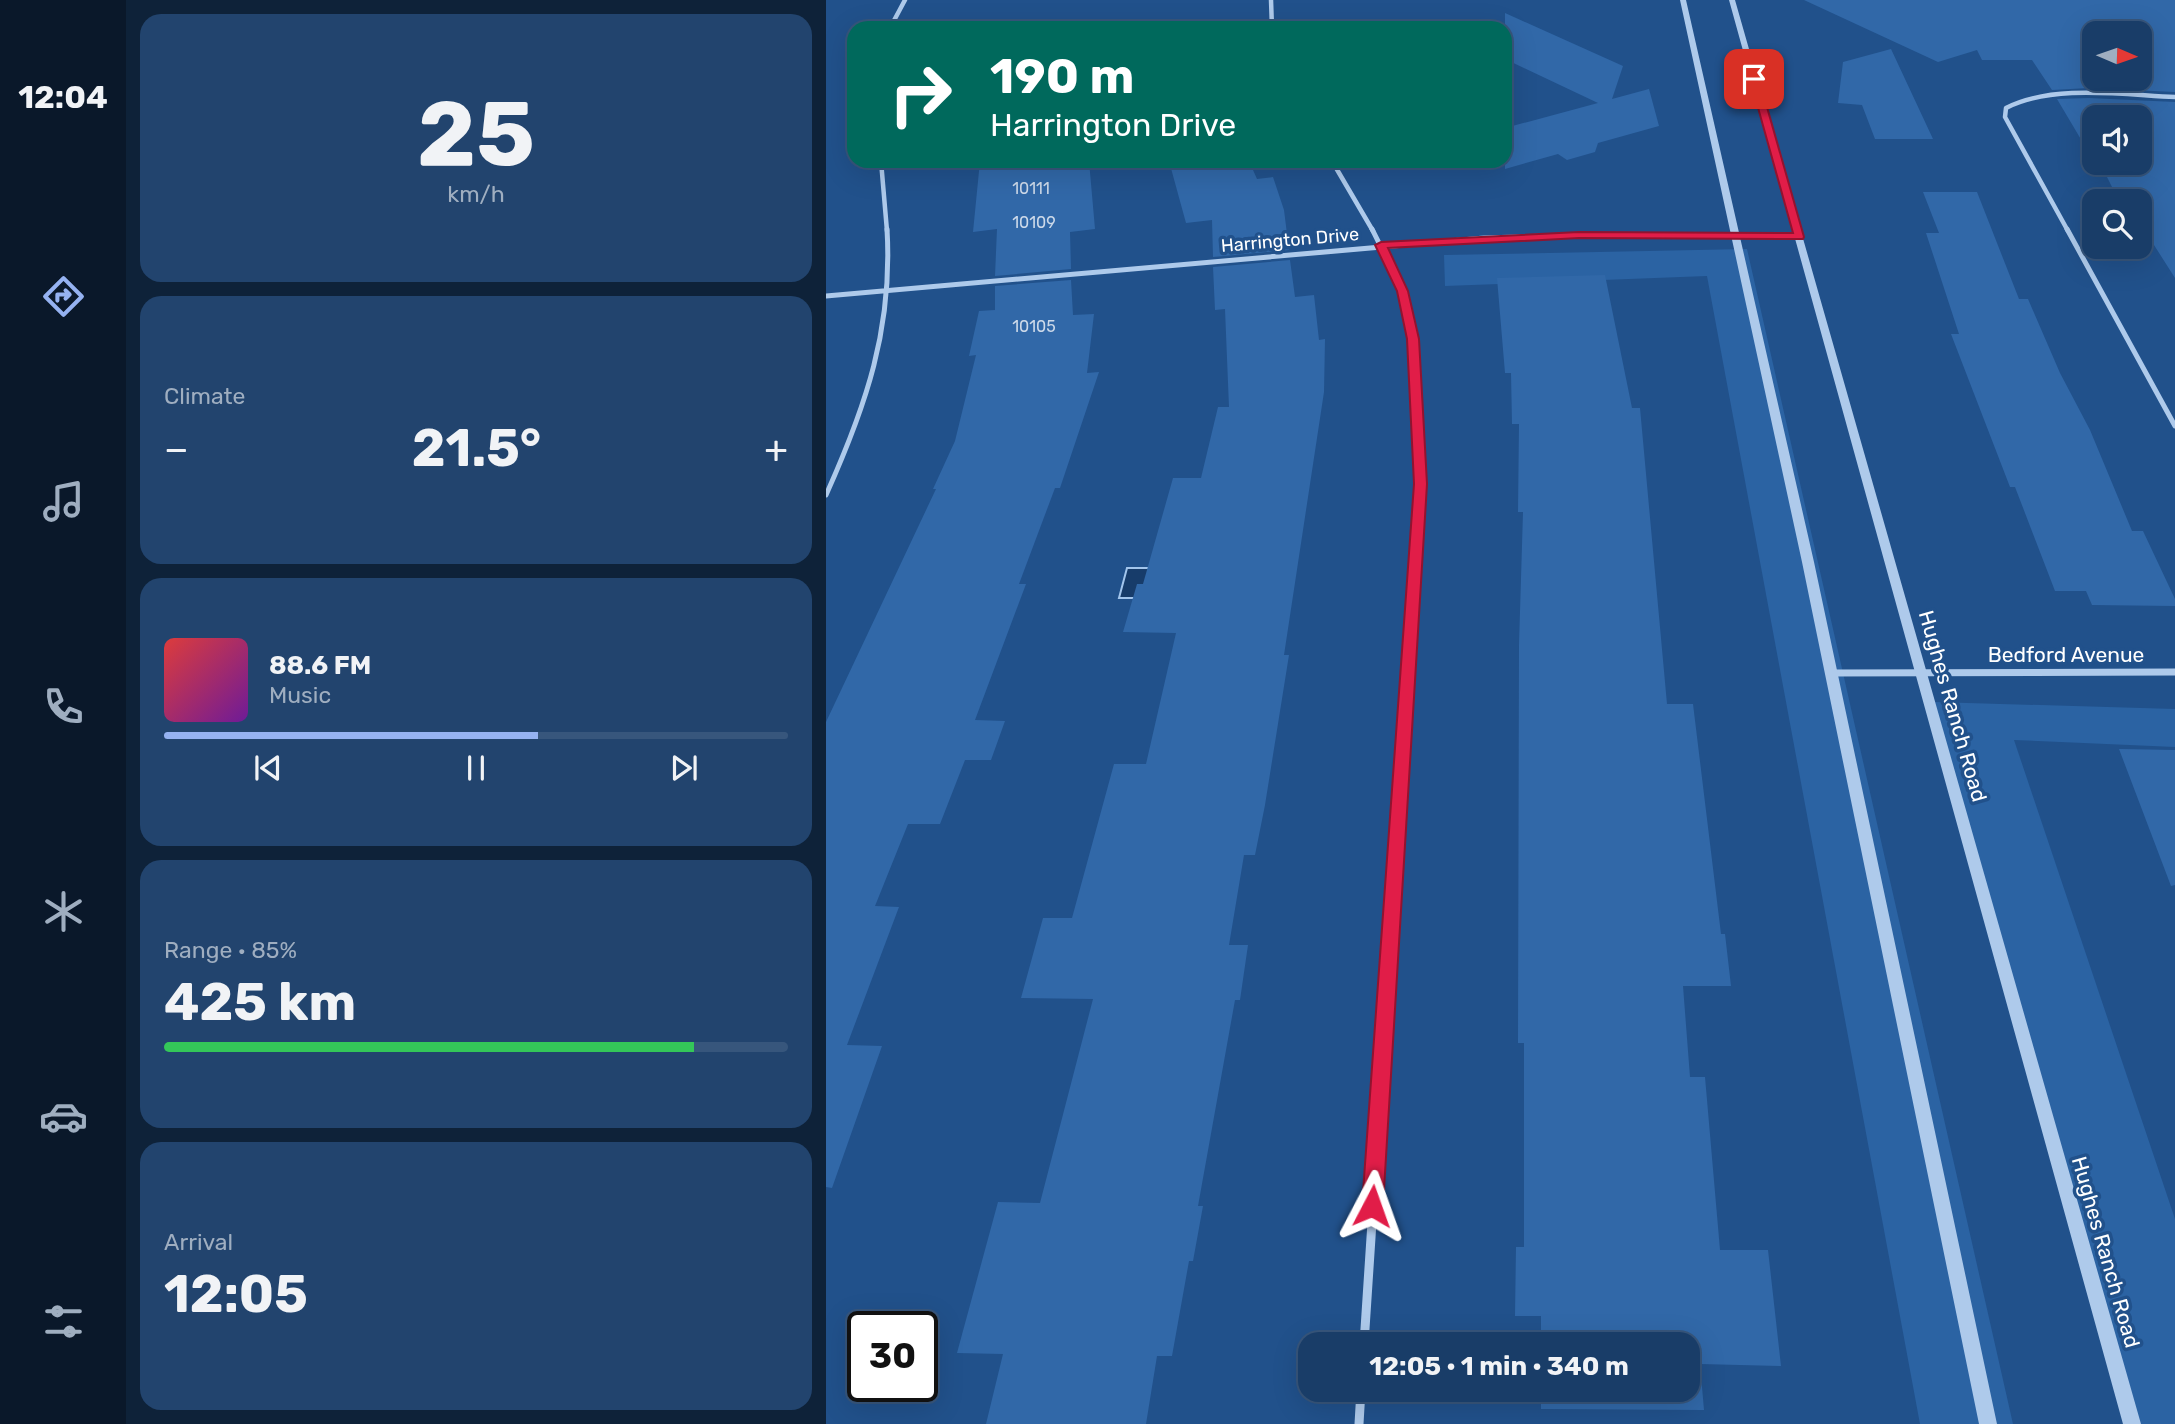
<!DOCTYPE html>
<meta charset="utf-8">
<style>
:root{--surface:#193d68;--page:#22446e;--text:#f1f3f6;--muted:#9faec0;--line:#37567c;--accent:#95b2f1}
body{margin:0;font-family:Rubik,sans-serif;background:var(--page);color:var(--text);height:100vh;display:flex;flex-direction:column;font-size:26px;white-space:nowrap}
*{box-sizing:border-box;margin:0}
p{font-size:23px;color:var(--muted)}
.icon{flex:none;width:38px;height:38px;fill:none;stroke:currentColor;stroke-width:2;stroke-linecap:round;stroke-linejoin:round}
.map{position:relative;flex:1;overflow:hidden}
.details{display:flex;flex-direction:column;gap:14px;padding:14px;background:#0e2239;width:700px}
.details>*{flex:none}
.guide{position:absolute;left:21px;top:21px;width:665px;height:147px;border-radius:21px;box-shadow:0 7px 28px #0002,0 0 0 2px var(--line);background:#00695c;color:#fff;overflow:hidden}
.needle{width:46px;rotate:92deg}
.fabs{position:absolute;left:1256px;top:21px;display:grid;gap:14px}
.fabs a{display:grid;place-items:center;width:70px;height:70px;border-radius:14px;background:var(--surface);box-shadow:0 7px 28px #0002,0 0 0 2px var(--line);font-size:35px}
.speed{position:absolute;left:21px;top:1311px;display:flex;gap:14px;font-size:35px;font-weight:700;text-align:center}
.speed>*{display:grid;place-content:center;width:91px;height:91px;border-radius:50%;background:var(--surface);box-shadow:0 7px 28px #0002,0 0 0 2px var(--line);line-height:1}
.speed .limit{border:4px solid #111;border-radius:10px;background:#fff;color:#111}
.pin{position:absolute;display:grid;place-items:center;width:60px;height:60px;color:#fff;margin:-30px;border-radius:14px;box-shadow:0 4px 10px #0006}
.me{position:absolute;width:77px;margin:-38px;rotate:4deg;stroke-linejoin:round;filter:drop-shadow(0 0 5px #0008)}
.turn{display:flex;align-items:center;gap:24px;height:147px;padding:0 28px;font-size:32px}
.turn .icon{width:91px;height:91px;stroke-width:2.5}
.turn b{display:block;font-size:49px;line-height:60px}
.big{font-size:52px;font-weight:700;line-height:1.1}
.details .tile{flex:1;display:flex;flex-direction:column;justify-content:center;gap:10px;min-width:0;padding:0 24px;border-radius:21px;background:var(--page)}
.details .dial{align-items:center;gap:0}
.dial b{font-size:91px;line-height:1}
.song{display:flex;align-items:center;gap:21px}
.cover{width:84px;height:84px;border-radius:10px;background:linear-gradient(135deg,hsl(0 70% 55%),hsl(280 70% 35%))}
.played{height:7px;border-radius:4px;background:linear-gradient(90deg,var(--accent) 60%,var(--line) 60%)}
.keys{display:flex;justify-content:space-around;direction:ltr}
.heat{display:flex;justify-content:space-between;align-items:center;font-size:38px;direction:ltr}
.charge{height:10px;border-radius:5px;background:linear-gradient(90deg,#34c759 85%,var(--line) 0)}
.trip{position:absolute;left:472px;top:1332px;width:402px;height:70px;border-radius:21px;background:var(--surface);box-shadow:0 7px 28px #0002,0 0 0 2px var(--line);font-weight:700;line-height:70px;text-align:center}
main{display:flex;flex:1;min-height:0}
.tabs{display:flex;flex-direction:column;width:126px;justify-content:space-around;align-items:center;background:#0a182a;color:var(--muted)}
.tabs .icon{width:49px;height:49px}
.tabs .active{color:var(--accent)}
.tabs b{font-size:32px;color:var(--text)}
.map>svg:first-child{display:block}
</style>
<main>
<nav class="tabs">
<b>12:04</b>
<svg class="icon active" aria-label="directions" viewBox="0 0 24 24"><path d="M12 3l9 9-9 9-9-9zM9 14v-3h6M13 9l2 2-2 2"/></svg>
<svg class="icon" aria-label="music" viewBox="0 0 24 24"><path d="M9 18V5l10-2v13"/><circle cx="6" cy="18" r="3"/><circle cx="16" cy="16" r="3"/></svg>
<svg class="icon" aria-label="phone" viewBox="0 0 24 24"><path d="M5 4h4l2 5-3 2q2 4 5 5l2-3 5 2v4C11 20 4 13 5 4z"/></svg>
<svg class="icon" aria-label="climate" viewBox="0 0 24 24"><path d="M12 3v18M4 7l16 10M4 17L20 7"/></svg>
<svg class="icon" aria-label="car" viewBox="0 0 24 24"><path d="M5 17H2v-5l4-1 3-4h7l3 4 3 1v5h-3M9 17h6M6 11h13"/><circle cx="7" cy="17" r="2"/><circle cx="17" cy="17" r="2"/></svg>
<svg class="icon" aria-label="filters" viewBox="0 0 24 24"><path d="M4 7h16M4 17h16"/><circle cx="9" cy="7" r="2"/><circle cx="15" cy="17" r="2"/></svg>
</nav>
<section class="details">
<div class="tile dial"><b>25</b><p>km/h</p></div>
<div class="tile"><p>Climate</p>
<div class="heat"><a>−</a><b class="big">21.5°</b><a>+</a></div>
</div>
<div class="tile">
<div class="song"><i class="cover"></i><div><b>88.6 FM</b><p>Music</p></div></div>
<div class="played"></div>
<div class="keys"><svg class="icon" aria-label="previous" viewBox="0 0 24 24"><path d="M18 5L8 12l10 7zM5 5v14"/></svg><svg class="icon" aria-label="pause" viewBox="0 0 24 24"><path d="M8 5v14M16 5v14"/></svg><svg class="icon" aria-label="next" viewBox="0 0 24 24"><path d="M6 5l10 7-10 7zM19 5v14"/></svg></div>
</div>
<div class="tile"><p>Range · 85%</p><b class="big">425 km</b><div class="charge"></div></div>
<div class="tile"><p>Arrival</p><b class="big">12:05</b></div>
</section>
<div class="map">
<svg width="1349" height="1424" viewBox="0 0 1349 1424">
<rect width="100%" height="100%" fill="#21518b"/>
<!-- green -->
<path fill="#2b63a3" d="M 921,249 L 1187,1424 L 1094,1424 L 881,276 L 619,286 L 618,255 Z
M 1108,702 L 1349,709 L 1349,747 L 1188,740 L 1349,1219 L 1349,1424 L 1306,1424 Z"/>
<!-- water -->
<path fill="#173c6a" stroke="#a2c5ec" stroke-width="2" d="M 301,568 L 357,568 L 349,598 L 293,598 Z"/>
<!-- building -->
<path fill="#3168a8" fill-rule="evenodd" d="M 978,0 L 1349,0 L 1349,92 L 1263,88 L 1226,90 L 1206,60 L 1156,60 L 1151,50 L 1112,62 ZM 1269,33 L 1314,33 L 1314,79 L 1269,79 Z
M 679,13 L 797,66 L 786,99 L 823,89 L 833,126 L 772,143 L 769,152 L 741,160 L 732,154 L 679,169 L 679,128 L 772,103 L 679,59 Z
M 1065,49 L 1107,139 L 1049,139 L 1036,105 L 1012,103 L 1017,62 Z
M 1263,98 L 1349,102 L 1349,278 L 1314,223 L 1314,201 L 1293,201 L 1274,163 L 1314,163 L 1314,117 L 1269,117 L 1269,158 L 1266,158 L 1231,99 Z
M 154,161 L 263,161 L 269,229 L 244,232 L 245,269 L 169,276 L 171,229 L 147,232 Z
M 343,161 L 423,161 L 431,179 L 447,177 L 458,210 L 463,250 L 387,257 L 386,220 L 360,223 Z
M 1097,192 L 1151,192 L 1193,299 L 1202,299 L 1234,373 L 1264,430 L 1306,531 L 1317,531 L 1349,599 L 1349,606 L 1266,605 L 1260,591 L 1229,591 L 1189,487 L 1184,487 L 1125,334 L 1133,334 L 1100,233 L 1113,233 Z
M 464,260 L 469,297 L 488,295 L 493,340 L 499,339 L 498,392 L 458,655 L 463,655 L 439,805 L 429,855 L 418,855 L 403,945 L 422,945 L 414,1000 L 409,1000 L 372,1206 L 377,1206 L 367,1261 L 363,1261 L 346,1356 L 331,1356 L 320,1424 L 160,1424 L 177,1354 L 131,1353 L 172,1202 L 214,1203 L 267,999 L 195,998 L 217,918 L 246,918 L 288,764 L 320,764 L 350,633 L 297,632 L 311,584 L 317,584 L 347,478 L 375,478 L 392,407 L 403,407 L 399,309 L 389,310 L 387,267 Z
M 779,275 L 806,408 L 814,408 L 841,704 L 867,704 L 895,934 L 899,934 L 905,986 L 857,986 L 864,1077 L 879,1077 L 894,1250 L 942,1250 L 955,1366 L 874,1364 L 878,1410 L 715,1409 L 715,1390 L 863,1390 L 863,1344 L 715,1344 L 715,1316 L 689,1316 L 690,1247 L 698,1247 L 698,1043 L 692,1043 L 693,645 L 697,512 L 692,512 L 693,424 L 686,424 L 685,373 L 679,373 L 671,278 Z
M 245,280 L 247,315 L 268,314 L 261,373 L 273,372 L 234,488 L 229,488 L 193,584 L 200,584 L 149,720 L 179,721 L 165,760 L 139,760 L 114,824 L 82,824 L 49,906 L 73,907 L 21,1045 L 56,1046 L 6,1188 L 0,1187 L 0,722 L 110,489 L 107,489 L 129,441 L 150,355 L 143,356 L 153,311 L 169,310 L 169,286 Z
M 1293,749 L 1349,750 L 1349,885 L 1345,886 Z"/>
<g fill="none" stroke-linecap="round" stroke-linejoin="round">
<!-- minor-far3 -->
<path stroke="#aecaeb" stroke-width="4.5" d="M 445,0 L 446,28
M 64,28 L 79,0
M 55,161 L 61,231
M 506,161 L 547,231
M 1242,231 L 1179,117 L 1180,108 C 1226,84 1298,95 1349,97"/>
<!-- minor-far2 -->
<path stroke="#aecaeb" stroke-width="5" d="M 546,229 L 577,291 L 587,339 L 594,484 L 591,530
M 1241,229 L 1349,426
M 0,296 L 658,238 L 753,235 L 973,237
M 0,495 C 40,406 67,328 61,229"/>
<!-- minor-far1 -->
<path stroke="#aecaeb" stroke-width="7" d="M 1005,673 L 1349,672
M 566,919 L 591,529"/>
<!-- minor -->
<path stroke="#aecaeb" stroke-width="9" d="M 538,1344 L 566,918
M 533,1424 L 535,1390"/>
<!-- tertiary -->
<path fill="#aecaeb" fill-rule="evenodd" d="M 854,0 L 860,0 L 988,562 L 1171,1424 L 1153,1424 L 976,562 Z
M 903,0 L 909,0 L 1315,1424 L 1297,1424 Z"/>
</g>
<!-- route -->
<path fill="#e11d48" stroke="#92132f" stroke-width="2" d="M 928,76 L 933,79 L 978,237 L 977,239 L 753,238 L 562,248 L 582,291 L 593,339 L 601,484 L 557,1206 L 554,1213 L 546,1216 L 539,1213 L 536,1206 L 588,484 L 581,339 L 571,291 L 549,245 L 555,242 L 753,232 L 967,233 L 924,79 Z"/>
<g text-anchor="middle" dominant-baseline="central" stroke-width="7" stroke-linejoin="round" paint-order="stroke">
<!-- far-number labels -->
<g font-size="16" fill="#ccd9e9">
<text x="205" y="188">10111</text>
<text x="208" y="222">10109</text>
<text x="208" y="326">10105</text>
</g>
<!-- far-street labels -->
<g font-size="18" fill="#fff" stroke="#21518b">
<text transform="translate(464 240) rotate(-5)">Harrington Drive</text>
</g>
<!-- street labels -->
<g font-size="21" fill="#fff" stroke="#21518b">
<text x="1240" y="654">Bedford Avenue</text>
<text transform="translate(1127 706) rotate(74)">Hughes Ranch Road</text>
<text transform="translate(1280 1252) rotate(74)">Hughes Ranch Road</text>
</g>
</g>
</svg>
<div class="fabs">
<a><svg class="needle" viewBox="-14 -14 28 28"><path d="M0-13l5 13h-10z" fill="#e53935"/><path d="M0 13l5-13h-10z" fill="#9faec0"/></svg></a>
<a><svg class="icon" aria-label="sound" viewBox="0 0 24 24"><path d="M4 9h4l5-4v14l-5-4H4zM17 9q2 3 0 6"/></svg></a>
<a><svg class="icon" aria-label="search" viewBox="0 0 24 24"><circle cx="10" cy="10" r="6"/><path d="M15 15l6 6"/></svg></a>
</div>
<div class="speed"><div class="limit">30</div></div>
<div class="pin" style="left:928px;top:79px;background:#d93025"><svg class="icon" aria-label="arrive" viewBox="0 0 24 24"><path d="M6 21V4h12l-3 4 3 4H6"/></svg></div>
<svg class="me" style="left:546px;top:1206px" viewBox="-20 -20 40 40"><path d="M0-17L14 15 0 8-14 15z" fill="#e11d48" stroke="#fff" stroke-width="4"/></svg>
<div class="trip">12:05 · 1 min · 340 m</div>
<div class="guide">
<div class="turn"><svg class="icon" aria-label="right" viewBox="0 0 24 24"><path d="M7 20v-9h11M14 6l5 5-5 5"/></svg><div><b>190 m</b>Harrington Drive</div></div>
</div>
</div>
</main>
